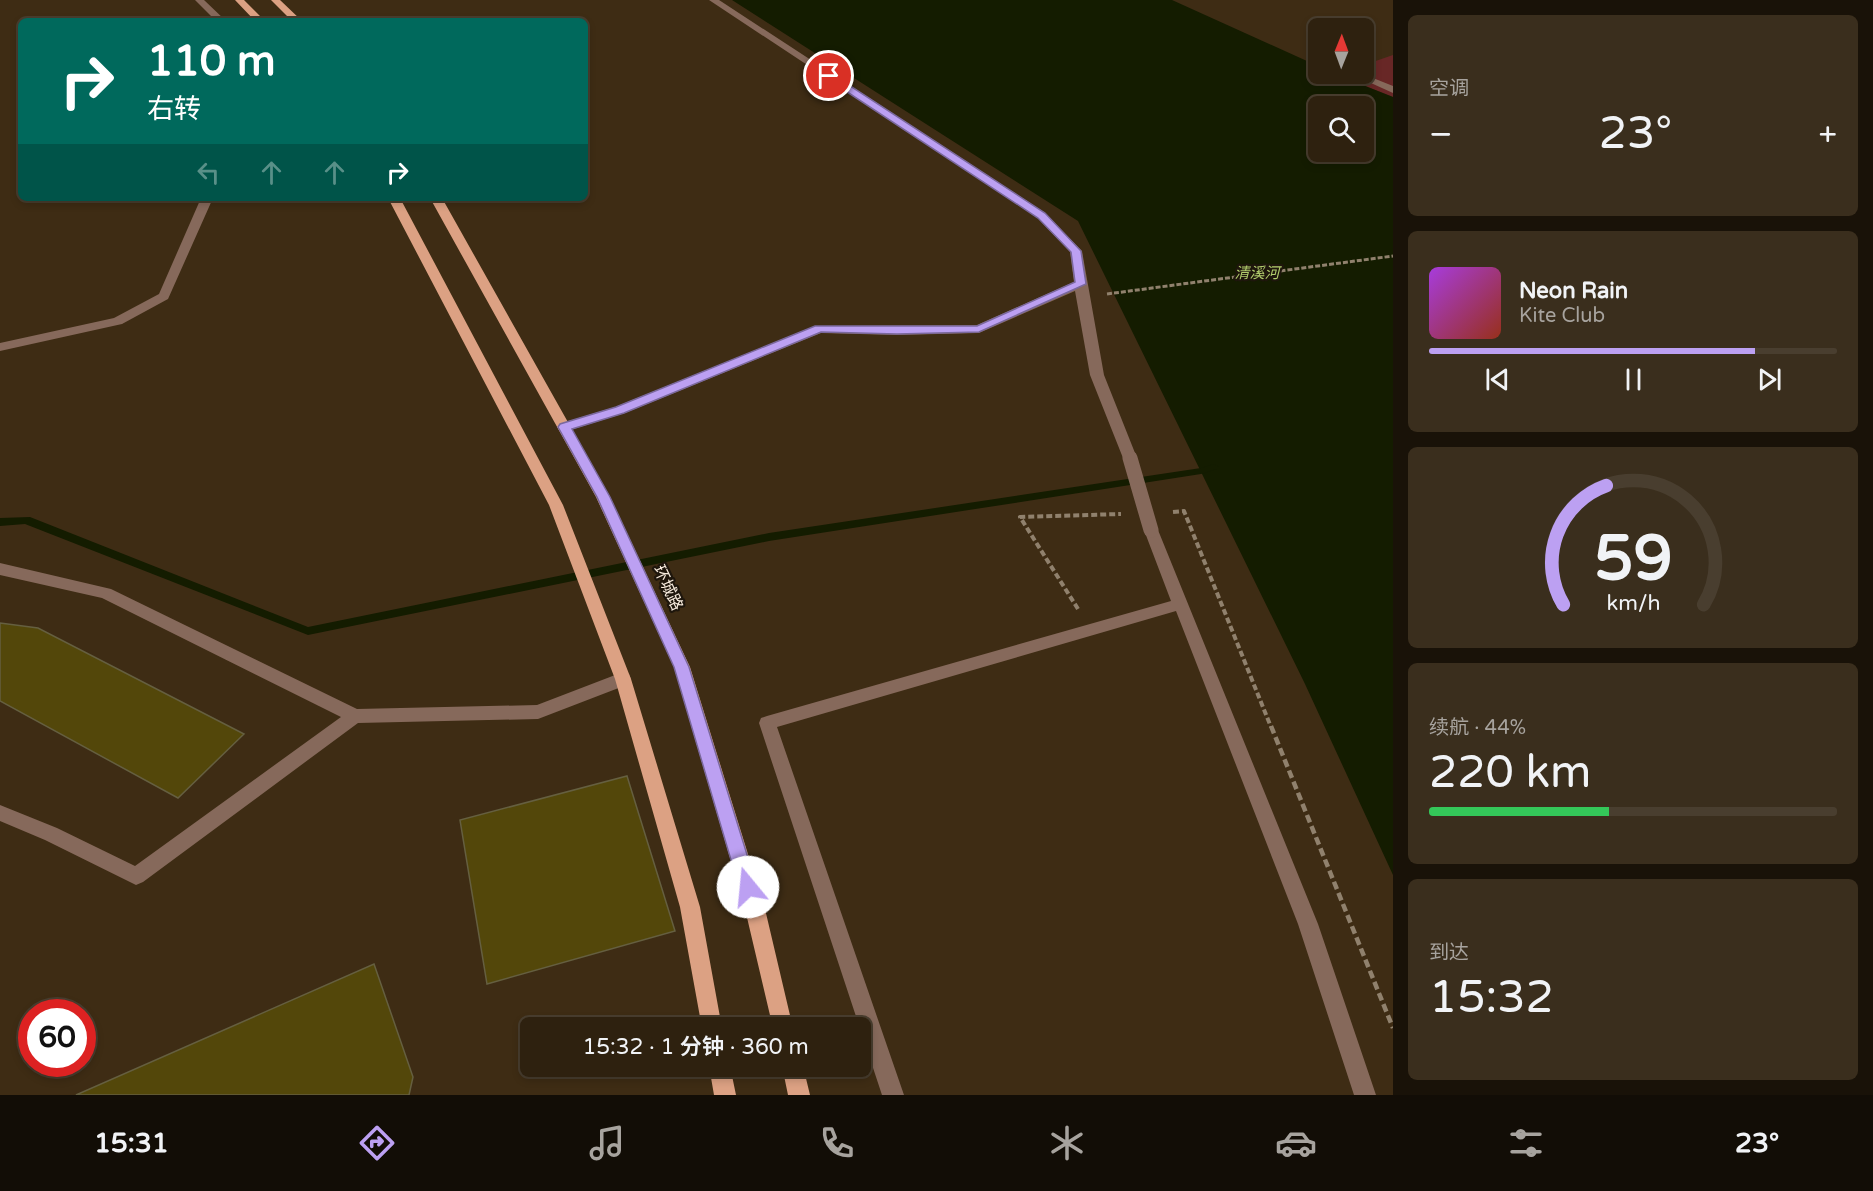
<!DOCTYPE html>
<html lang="zh">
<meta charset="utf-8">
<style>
:root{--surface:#2e210f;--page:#3a2e1d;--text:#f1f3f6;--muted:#a7a39e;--line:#493e2f;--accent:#bca0f2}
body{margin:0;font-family:"Varela Round","Noto Sans SC",sans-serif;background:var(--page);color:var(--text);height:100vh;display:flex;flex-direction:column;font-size:22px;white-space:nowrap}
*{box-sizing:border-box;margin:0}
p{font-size:20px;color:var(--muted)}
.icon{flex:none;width:33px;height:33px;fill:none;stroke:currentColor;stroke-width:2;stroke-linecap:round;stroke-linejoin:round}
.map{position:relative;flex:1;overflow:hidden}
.details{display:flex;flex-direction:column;gap:15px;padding:15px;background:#191208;width:480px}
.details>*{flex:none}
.top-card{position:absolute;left:18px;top:18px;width:570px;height:183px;border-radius:9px;box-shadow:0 3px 9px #0003,0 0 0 2px var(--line);background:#00695c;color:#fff;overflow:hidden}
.needle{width:39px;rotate:1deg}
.fabs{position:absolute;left:1308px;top:18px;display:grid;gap:12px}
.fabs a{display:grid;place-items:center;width:66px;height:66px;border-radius:9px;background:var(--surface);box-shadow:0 3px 9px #0003,0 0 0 2px var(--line);font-size:30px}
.speed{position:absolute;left:18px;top:999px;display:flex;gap:12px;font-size:30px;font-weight:700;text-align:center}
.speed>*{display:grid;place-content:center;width:78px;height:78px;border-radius:50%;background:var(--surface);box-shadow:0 3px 9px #0003,0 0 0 2px var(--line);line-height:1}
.speed .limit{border:9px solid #d22;background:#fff;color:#111}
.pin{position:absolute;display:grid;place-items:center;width:51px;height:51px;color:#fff;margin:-26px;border:3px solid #fff;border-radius:50%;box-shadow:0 2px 6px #0007}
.me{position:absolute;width:66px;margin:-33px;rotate:343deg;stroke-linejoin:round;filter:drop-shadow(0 0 4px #0008)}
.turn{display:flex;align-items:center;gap:21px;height:126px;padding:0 30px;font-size:27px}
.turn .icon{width:78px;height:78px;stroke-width:2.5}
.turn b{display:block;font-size:42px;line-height:51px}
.lanes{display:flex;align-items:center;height:57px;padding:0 30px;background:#0003;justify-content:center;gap:30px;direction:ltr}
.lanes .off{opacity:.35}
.big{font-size:45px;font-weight:600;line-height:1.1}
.details .card{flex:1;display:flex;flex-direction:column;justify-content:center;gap:9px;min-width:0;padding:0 21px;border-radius:9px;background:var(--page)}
.details .dial{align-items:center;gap:0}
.dial svg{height:156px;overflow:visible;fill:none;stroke:var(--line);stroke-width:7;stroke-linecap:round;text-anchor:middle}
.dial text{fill:var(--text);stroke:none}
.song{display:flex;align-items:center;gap:18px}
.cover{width:72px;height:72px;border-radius:9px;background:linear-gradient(135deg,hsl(280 70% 55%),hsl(10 70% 35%))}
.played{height:6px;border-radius:3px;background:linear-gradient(90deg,var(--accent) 80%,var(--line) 80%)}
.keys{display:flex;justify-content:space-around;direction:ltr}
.heat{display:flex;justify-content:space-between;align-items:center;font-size:33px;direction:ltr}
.charge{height:9px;border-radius:4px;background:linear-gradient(90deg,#34c759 44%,var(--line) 0)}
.trip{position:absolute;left:520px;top:1017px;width:351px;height:60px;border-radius:9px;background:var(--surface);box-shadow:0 3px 9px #0003,0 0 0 2px var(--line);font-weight:600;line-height:60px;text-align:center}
.dock{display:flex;height:96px;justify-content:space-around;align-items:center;background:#120d06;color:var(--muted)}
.dock .icon{width:42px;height:42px}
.dock .active{color:var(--accent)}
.dock b{font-size:27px;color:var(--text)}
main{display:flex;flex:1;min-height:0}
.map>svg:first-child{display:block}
</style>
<main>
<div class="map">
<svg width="1393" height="1095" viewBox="0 0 1393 1095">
<rect width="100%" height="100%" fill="#3e2c14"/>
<!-- green -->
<path fill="#682726" d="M 1393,55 L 1393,97 L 1335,74 L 1364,74 L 1364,65 Z"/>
<!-- water -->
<path fill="#141c00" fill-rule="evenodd" d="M 732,0 L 1172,0 L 1318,66 L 1318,74 L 1335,74 L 1393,97 L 1393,875 L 1305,684 L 1078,221 ZM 1318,106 L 1364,106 L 1364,152 L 1318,152 Z"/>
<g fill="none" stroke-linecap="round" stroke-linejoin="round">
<!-- stream -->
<path fill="#141c00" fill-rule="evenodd" d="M 1214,464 L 1219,467 L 1217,469 L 1201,474 L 769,541 L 308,635 L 25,524 L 0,526 L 0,518 L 30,517 L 308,627 L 769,533 L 1201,468 Z"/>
</g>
<!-- building -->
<path fill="#53470a" stroke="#655f40" stroke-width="1.5" d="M 0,623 L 38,628 L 244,734 L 178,798 L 0,701 Z
M 627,776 L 675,931 L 487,984 L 460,820 Z
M 374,964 L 413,1077 L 409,1095 L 76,1095 Z"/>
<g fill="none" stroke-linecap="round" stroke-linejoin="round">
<!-- path-far2 -->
<path stroke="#90816d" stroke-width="3" stroke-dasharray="5 2" stroke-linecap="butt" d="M 1107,294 L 1393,256"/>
<!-- path-far1 -->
<path stroke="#90816d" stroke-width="4" stroke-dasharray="6 3" stroke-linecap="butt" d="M 1173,512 L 1184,511 L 1271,727
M 1078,609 L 1020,517 L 1121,514"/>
<!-- path -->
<path stroke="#90816d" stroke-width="4.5" stroke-dasharray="8 4" stroke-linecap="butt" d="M 1271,726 L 1393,1028"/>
<!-- minor -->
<path fill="#86695b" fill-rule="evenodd" d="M 195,0 L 204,0 L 226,21 L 216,21 Z
M 709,0 L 719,0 L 1045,213 L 1082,251 L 1104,375 L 1137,458 L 1135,461 L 1125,461 L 1123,458 L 1090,375 L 1075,291 L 979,333 L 897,335 L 821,333 L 625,413 L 564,432 L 559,430 L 557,427 L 559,424 L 615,407 L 815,326 L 977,325 L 1074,282 L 1070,252 L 1037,217 Z
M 1351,74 L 1363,74 L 1393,86 L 1393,93 Z
M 201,198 L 213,198 L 168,299 L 122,324 L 0,351 L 0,343 L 114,318 L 159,294 Z
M 1151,525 L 1158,530 L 1318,924 L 1376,1095 L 1354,1095 L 1298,924 L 1176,611 L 777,727 L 904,1095 L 882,1095 L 759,723 L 761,718 L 767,716 L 1171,601 L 1144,530 Z
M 0,563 L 111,589 L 357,709 L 537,705 L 623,672 L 629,674 L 631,679 L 629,684 L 538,719 L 358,723 L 143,882 L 136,885 L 45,840 L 0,821 L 0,805 L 57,828 L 135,866 L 341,717 L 102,598 L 0,575 Z"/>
<!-- major -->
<path fill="#dca183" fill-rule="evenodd" d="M 235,0 L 244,0 L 265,21 L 255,21 Z
M 271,0 L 280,0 L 302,21 L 292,21 Z
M 388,198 L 400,198 L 563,505 L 631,679 L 700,907 L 722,1028 L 702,1028 L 680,907 L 615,679 L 549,505 Z
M 430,198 L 442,198 L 610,497 L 690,667 L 765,909 L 793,1028 L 773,1028 L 745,909 L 674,667 L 596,497 Z
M 709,1066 L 730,1066 L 736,1095 L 714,1095 Z
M 782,1066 L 803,1066 L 810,1095 L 788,1095 Z"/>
<!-- minor-bridge -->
<path stroke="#86695b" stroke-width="15" d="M 1130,458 L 1151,530"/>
</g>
<!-- route -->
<path fill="#bca0f2" stroke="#7a689d" stroke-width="1.5" d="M 826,74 L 832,74 L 1045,213 L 1081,251 L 1086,284 L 979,332 L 897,334 L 821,332 L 624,413 L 572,429 L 610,497 L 689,667 L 757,887 L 754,893 L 748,895 L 742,893 L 739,887 L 674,667 L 597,497 L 558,427 L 560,424 L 616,407 L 815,326 L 977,326 L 1075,282 L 1071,252 L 1038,218 L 826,78 Z"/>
<g text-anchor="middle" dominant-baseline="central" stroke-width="4.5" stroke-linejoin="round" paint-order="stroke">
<!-- far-water labels -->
<g font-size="15" font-style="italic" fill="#b1cc6c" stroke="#1e160c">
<text x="1257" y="273">清溪河</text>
</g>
<!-- street labels -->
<g font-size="16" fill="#f7ebdd" stroke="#1e160c">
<text transform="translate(668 588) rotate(65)">环城路</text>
</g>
</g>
</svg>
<div class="fabs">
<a><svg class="needle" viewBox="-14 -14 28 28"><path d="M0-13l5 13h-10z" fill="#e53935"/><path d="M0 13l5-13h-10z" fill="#a7a39e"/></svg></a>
<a><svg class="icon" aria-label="search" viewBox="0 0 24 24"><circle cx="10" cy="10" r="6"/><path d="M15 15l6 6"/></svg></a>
</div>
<div class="speed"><div class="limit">60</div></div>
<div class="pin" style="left:829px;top:76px;background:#d93025"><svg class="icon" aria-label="arrive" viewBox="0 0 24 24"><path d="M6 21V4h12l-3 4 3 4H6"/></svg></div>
<svg class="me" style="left:748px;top:887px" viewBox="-20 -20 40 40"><circle r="19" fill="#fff"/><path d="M0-13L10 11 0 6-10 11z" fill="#bca0f2"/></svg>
<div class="trip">15:32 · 1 分钟 · 360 m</div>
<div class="top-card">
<div class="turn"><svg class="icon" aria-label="right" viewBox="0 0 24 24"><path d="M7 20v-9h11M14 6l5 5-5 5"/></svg><div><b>110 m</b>右转</div></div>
<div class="lanes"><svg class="icon off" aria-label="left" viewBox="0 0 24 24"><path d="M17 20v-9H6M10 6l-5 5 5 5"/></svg><svg class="icon off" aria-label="ahead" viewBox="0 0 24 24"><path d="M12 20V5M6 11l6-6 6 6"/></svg><svg class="icon off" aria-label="ahead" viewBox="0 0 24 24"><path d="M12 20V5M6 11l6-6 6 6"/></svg><svg class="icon" aria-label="right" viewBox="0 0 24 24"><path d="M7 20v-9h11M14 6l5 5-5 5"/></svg></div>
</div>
</div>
<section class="details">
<div class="card"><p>空调</p>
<div class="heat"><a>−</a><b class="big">23°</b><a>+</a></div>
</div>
<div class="card">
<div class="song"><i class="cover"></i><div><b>Neon Rain</b><p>Kite Club</p></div></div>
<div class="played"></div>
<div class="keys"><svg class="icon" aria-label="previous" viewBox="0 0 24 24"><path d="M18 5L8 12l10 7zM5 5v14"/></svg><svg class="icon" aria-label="pause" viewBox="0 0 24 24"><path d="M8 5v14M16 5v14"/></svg><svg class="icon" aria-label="next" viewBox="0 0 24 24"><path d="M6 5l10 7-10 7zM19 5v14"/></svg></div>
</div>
<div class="card dial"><svg viewBox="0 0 100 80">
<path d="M14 69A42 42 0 1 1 86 69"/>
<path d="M14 69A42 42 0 0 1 36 8" stroke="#bca0f2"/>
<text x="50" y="56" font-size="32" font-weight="700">59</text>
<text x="50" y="72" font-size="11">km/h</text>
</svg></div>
<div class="card"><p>续航 · 44%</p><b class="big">220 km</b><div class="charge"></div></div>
<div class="card"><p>到达</p><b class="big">15:32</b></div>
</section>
</main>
<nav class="dock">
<b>15:31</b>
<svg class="icon active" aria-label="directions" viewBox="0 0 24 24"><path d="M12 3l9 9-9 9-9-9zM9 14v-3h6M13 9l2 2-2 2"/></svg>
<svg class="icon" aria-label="music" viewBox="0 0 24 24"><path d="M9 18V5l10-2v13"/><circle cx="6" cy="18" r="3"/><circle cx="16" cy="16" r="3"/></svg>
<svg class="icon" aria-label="phone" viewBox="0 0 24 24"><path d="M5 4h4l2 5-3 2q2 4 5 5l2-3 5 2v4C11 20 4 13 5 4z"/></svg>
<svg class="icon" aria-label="climate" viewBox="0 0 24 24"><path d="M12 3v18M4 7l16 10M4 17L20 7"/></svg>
<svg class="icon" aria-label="car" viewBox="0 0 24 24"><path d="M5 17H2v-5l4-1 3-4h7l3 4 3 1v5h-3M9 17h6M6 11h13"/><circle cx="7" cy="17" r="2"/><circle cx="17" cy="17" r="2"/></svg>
<svg class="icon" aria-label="filters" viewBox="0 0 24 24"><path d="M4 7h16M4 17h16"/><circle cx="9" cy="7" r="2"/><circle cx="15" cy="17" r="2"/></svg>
<b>23°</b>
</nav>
